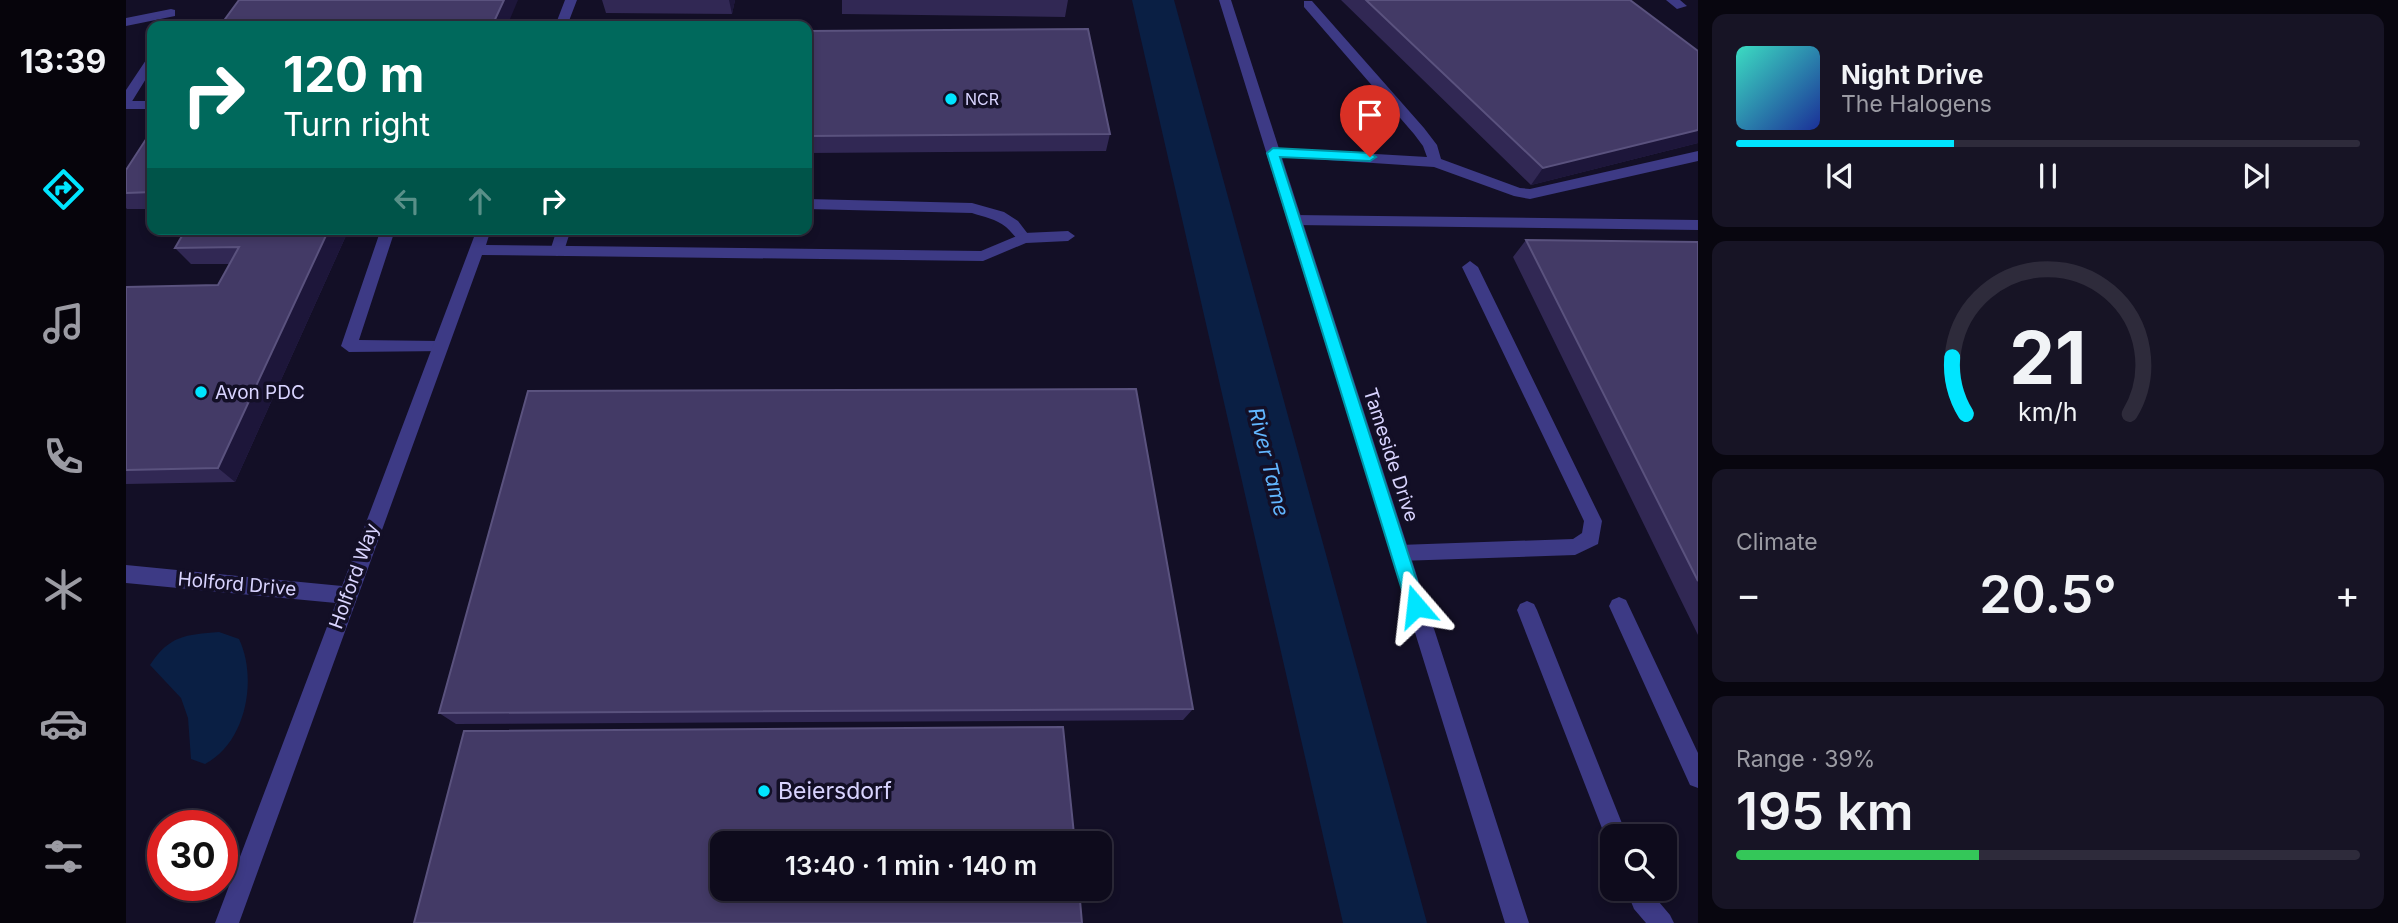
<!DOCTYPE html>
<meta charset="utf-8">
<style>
:root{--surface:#0e0b1c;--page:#171425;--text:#f1f3f6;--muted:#9b9ba3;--line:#2e2b3b;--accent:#00e5ff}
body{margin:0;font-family:Inter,sans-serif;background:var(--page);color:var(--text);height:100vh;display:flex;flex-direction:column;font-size:26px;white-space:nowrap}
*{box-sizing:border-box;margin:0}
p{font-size:23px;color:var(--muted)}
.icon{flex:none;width:38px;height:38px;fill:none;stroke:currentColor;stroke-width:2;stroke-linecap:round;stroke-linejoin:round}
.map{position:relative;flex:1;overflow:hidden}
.panel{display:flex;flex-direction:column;gap:14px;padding:14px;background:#08060f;width:700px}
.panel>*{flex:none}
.hud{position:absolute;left:21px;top:21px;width:665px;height:214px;border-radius:14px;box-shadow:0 4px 10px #0003,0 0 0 2px var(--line);background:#00695c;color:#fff;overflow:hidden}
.fabs{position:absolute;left:1474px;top:824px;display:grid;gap:14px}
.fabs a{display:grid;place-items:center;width:77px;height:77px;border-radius:14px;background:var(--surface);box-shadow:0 4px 10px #0003,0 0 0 2px var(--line);font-size:35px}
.speed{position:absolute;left:21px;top:810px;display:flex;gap:14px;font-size:35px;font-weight:700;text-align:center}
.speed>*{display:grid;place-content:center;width:91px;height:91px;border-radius:50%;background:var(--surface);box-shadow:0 4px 10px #0003,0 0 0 2px var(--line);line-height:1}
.speed .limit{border:10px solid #d22;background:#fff;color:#111}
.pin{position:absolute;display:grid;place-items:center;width:60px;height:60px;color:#fff;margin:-72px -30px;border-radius:50% 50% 50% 0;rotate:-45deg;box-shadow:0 0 7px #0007}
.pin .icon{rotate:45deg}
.me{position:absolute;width:77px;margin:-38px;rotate:343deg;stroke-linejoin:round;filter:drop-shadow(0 0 5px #0008)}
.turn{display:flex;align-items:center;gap:24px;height:147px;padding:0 21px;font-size:32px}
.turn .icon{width:91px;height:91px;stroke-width:2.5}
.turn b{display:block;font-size:49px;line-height:60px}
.lanes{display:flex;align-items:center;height:66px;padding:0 21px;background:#0003;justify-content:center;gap:35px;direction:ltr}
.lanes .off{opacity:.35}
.big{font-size:52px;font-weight:600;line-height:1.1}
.panel .card{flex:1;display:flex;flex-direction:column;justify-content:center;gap:10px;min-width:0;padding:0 24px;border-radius:14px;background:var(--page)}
.panel .dial{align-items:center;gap:0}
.dial svg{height:182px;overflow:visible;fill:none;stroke:var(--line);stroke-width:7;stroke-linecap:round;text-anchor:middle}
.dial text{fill:var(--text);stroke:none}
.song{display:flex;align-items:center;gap:21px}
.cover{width:84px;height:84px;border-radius:10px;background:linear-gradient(135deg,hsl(170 70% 55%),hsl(230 70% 35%))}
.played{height:7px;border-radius:4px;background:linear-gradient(90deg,var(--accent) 35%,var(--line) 35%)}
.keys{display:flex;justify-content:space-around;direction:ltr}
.heat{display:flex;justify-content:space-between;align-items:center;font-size:38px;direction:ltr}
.charge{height:10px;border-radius:5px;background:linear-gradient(90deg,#34c759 39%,var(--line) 0)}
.trip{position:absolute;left:584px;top:831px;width:402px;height:70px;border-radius:14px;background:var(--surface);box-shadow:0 4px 10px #0003,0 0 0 2px var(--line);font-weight:600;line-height:70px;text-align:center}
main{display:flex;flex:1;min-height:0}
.tab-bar{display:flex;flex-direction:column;width:126px;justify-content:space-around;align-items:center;background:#06040b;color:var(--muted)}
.tab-bar .icon{width:49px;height:49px}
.tab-bar .selected{color:var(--accent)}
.tab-bar b{font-size:32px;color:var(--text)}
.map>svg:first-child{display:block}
</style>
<main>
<nav class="tab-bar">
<b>13:39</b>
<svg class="icon selected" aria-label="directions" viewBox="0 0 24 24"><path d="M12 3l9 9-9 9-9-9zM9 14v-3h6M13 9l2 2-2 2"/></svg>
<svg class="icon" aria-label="music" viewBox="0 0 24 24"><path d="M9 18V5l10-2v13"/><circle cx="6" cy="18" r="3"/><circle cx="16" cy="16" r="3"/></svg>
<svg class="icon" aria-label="phone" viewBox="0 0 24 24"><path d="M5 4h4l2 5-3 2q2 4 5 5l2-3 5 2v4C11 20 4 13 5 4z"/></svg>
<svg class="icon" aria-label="climate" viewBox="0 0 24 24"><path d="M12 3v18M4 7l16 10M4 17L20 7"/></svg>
<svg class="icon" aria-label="car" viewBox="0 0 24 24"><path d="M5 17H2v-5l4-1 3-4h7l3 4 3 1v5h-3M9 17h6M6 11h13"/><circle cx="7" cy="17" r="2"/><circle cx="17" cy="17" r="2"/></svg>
<svg class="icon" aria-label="filters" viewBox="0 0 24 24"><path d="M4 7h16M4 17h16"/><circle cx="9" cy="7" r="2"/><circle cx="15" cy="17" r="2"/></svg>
</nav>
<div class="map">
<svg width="1572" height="923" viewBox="0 0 1572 923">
<rect width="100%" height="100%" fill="#130f26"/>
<!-- water -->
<path fill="#0a1f44" d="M 93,632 L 113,639 C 132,679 120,743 79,764 L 65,759 L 62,718 L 55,698 L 24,665 C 44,635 59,635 93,632 Z"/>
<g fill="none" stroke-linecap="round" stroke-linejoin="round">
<!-- river -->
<path fill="#0a1f44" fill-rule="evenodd" d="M 1006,0 L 1048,0 L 1301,923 L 1217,923 Z"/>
<!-- service -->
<path fill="#3d3a85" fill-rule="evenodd" d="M 1540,0 L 1554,0 L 1561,6 L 1551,9 Z
M 1178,1 L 1186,1 L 1298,128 L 1311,145 L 1315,159 L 1394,188 L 1404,189 L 1572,151 L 1572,161 L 1404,199 L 1388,196 L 1308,167 L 1142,156 L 1142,150 L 1147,148 L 1301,157 L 1297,146 L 1288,134 L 1178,7 Z
M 0,101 L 26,101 L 26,109 L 0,109 Z
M 681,199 L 846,203 L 878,212 L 892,221 L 905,238 L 898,243 C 890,240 887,233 880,227 C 870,219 858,217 846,213 L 681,209 Z
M 1168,215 L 1572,220 L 1572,230 L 1168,225 L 1161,220 Z
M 255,229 L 269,230 L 233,340 L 314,341 L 322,347 L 320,351 L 223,352 L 215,346 Z
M 431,229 L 445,229 L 438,251 L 431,256 L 424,251 Z
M 1344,261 L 1352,267 L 1476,521 L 1472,544 L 1449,555 L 1273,561 L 1266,559 L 1264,553 L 1266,547 L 1273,545 L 1447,539 L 1456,533 L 1458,521 L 1336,267 Z
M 1493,597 L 1500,600 L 1572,753 L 1572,788 L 1564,785 L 1483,606 L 1486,600 Z
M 1401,601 L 1408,604 L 1411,610 L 1501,836 L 1486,836 L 1486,845 L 1479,836 L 1391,610 L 1394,604 Z
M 1500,889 L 1522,889 L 1544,915 L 1548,923 L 1520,923 L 1508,909 Z"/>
<!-- minor -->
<path fill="#3d3a85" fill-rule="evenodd" d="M 439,0 L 451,0 L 441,26 L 429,26 Z
M 1093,0 L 1105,0 L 1403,923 L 1379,923 Z
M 45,9 L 49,10 L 49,16 L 0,26 L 0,18 Z
M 26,56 L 26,69 L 5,103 L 0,104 L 0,90 L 22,57 Z
M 351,229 L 365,229 L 360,245 L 855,251 L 898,233 L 942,231 L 949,236 L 942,241 L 900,243 L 857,261 L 356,255 L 113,923 L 89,923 L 210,603 L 0,583 L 0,565 L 216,586 Z"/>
</g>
<!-- wall -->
<path fill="#312854" d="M 476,0 L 609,0 L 606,14 L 480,13 Z
M 716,0 L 942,0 L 939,17 L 716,14 Z
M 1215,0 L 1504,0 L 1572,51 L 1572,143 L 1405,185 Z
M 681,31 L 984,134 L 980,151 L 681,153 Z
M 26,130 L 26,209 L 1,209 L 0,208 L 0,170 Z
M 60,229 L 223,229 L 109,482 L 0,484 L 0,287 L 92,285 L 104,264 L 65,264 L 49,248 Z
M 1400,240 L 1572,242 L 1572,635 L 1387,257 Z
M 1067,709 L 1057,720 L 330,724 L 313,713 Z"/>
<!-- shaded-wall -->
<path fill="#1d163a" d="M 378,0 L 392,0 L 381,26 L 366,26 Z
M 603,0 L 609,0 L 606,14 Z
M 1572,130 L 1572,143 L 1405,185 L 1417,168 Z
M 203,229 L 223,229 L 109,482 L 92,468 Z"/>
<!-- building -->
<path fill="#433a66" stroke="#5a527e" stroke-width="2" d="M 113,0 L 378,0 L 366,26 L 94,26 Z
M 1240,0 L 1504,0 L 1572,51 L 1572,130 L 1417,168 Z
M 962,29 L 984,134 L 681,136 L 681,31 Z
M 26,130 L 26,192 L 0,193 L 0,170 Z
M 60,229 L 203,229 L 92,468 L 0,470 L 0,287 L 92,285 L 113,247 L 49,248 Z
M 1400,240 L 1572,242 L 1572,581 Z
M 1010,389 L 1067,709 L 313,713 L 402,391 Z
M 937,727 L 949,844 L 597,844 L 597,889 L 953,889 L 956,923 L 288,923 L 338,731 Z"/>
<!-- route -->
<path fill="#00e5ff" stroke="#0095a6" stroke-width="2" d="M 1147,148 L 1244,153 L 1250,157 L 1244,161 L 1154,157 L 1299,606 L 1296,611 L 1290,614 L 1284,611 L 1281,606 L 1141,153 Z"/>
<!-- markers -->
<g fill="#00e5ff" stroke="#130f26" stroke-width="2.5">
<circle cx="825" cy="99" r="7"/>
<circle cx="75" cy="392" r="7"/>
<circle cx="638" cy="791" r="7"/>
</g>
<g text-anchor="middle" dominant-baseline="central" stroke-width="7" stroke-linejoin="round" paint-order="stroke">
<!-- far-poi labels -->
<g font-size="16" fill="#d9d4ff" stroke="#130f26" text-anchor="start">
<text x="839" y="99">NCR</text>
</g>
<!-- poi labels -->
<g font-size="19" fill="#d9d4ff" stroke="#130f26" text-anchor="start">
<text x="89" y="392">Avon PDC</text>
</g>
<!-- street labels -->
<g font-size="19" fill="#d9d4ff" stroke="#130f26">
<text transform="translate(1265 455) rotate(72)">Tameside Drive</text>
<text transform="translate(228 576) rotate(-70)">Holford Way</text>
<text transform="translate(111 584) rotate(5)">Holford Drive</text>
</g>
<!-- water labels -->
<g font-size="21" font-style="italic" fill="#62b6ff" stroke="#130f26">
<text transform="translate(1143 462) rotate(76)">River Tame</text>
</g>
<!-- near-poi labels -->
<g font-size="23" fill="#d9d4ff" stroke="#130f26" text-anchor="start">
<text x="652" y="791">Beiersdorf</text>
</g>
</g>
</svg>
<div class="fabs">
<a><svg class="icon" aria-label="search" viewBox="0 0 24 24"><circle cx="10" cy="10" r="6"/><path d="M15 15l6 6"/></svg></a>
</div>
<div class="speed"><div class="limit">30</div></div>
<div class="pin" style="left:1244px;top:157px;background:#d93025"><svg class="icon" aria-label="arrive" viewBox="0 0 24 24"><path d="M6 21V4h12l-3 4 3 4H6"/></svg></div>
<svg class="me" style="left:1290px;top:606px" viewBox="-20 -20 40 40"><path d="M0-17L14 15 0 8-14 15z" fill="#00e5ff" stroke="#fff" stroke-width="4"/></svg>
<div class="trip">13:40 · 1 min · 140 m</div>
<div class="hud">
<div class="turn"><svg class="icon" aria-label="right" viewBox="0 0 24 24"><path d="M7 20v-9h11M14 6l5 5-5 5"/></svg><div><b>120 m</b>Turn right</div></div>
<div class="lanes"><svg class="icon off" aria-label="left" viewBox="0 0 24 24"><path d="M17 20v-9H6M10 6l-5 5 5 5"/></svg><svg class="icon off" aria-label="ahead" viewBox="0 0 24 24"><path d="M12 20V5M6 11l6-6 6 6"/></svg><svg class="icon" aria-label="right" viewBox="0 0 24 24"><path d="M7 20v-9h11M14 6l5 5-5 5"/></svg></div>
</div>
</div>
<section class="panel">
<div class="card">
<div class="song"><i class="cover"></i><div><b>Night Drive</b><p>The Halogens</p></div></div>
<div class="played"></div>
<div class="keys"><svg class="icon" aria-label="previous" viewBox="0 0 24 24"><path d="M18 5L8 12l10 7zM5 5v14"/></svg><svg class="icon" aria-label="pause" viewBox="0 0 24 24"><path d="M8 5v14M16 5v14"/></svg><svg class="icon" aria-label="next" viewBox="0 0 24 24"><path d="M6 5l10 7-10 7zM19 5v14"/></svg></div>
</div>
<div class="card dial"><svg viewBox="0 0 100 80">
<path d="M14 69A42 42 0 1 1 86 69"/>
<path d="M14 69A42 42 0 0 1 8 44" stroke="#00e5ff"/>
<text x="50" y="56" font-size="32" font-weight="700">21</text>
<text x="50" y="72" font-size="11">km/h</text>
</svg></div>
<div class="card"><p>Climate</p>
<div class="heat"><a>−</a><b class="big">20.5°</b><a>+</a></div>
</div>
<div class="card"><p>Range · 39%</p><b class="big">195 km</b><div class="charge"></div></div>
</section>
</main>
